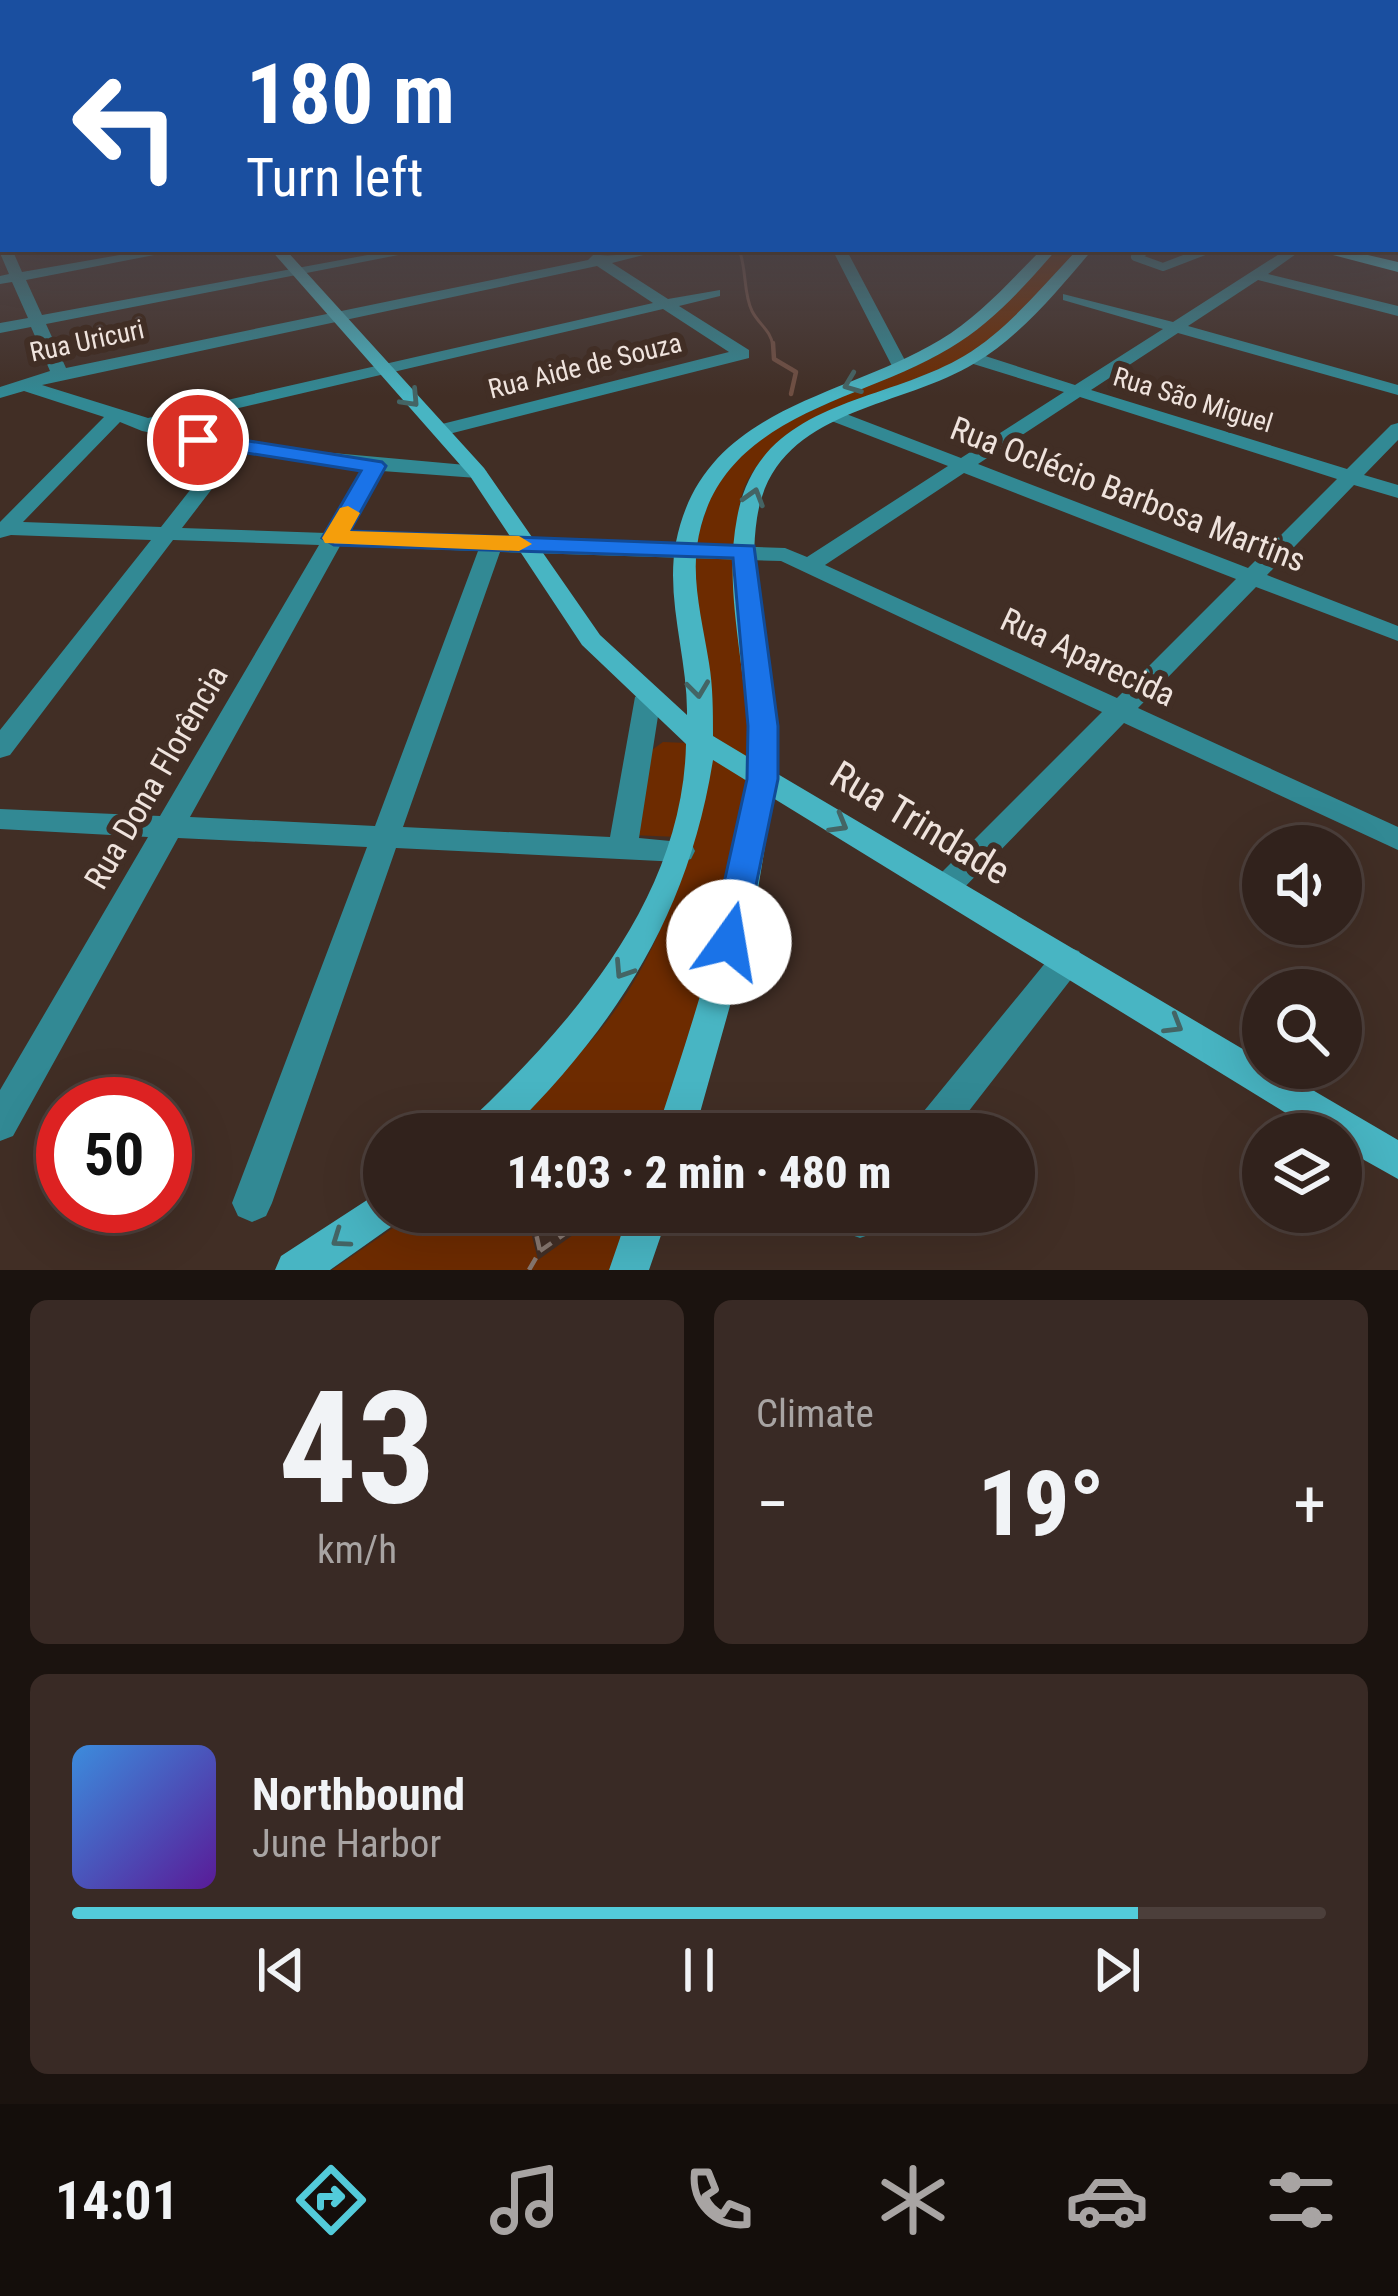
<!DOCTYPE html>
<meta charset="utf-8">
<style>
:root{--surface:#31221c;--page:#392a25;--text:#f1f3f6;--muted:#a8a4a3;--line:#4c3f3b;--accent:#53cbda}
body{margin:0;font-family:"Roboto Condensed",sans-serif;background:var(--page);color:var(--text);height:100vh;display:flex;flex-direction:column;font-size:45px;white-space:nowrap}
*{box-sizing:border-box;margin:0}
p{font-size:39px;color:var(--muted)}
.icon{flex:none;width:66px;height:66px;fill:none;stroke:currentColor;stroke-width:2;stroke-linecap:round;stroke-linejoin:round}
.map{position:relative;height:1270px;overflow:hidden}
.panel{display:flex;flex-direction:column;gap:30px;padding:30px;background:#1b130f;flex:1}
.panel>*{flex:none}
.guide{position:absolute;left:0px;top:0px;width:1398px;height:252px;box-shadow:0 12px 48px #0002,0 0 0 3px var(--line);background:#1a4fa0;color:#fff;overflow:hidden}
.controls{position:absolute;left:1242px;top:825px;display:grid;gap:24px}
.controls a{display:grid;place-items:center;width:120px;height:120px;border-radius:50%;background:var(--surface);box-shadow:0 12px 48px #0002,0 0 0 3px var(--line);font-size:60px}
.speed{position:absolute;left:36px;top:1077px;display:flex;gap:24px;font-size:60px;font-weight:700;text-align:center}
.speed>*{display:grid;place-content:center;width:156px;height:156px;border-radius:50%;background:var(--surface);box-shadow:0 12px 48px #0002,0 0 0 3px var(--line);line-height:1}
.speed .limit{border:18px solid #d22;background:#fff;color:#111}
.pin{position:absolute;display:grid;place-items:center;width:102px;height:102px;color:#fff;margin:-51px;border:6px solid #fff;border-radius:50%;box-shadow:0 3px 12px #0007}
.me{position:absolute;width:132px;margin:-66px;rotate:13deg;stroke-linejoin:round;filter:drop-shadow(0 0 9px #0008)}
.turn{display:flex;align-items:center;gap:42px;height:252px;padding:0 48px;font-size:54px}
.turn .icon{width:156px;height:156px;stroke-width:2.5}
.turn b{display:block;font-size:84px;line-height:102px}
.big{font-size:90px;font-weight:800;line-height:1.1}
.panel .tile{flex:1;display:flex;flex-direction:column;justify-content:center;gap:18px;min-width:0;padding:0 42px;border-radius:18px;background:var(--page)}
.panel .dial{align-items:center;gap:0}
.dial b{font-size:156px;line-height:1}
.song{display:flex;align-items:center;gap:36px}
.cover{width:144px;height:144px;border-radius:18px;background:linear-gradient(135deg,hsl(210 70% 55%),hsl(270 70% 35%))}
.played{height:12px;border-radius:6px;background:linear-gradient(90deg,var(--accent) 85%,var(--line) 85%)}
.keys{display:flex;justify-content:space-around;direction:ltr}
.heat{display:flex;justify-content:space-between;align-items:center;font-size:66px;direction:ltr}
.panel .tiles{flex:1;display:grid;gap:30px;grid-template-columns:1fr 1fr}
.tile:last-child{grid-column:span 2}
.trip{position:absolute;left:363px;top:1113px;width:672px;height:120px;border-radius:60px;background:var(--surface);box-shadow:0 12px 48px #0002,0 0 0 3px var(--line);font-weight:800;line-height:120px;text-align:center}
.dock{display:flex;height:192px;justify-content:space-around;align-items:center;background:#140e0b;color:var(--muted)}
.dock .icon{width:84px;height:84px}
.dock .selected{color:var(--accent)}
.dock b{font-size:54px;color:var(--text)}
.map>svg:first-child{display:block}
</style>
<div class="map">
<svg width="1398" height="1270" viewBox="0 0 1398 1270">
<rect width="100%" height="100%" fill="#412e25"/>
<!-- green -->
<path fill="#6d2b00" d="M 1055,249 L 1079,249 C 1042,287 1005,336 959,362 C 896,398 769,418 743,491 C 737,507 739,529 738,546 L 695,546 L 712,490 L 756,436 L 921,361 Z
M 692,552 L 739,553 L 756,769 L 710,740 Z
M 663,742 L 688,743 L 678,837 L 631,835 L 642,757 Z
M 710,751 L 754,777 L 749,826 L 668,1134 L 520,1134 L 517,1116 C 544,1088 575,1061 600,1030 C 667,949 690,851 710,751 Z
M 416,1212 L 526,1212 L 538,1260 L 605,1212 L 642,1212 L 619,1270 L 332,1270 Z"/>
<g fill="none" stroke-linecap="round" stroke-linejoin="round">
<!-- stream-far1 -->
<path stroke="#704f42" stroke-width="3" d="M 739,249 C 747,270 743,293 752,311 C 759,325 771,330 773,346"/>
<!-- stream -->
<path stroke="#704f42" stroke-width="4.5" d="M 773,343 L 774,359 L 796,372 L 791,394"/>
<!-- path -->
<path stroke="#87776f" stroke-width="4.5" stroke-dasharray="14 9" stroke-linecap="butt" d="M 540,1251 L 596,1212
M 529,1270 L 540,1251 L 531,1212"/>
<!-- lane -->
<path stroke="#328994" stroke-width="8" d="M 1149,249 L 1135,257 L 1163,267 L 1210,249"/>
<!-- street -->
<path fill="#328994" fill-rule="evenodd" d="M 3,245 L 3,249 L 12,249 L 22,272 L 154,249 L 185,249 L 26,280 L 42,315 L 400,249 L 429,249 L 46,324 L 66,368 L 588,260 L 594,254 C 615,259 644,249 667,249 L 612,263 L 668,299 L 720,290 L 720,296 L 679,306 L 749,350 L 749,358 L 441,436 L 432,430 L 434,426 L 729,352 L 663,309 L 170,424 L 300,450 L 477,466 L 487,472 L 477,478 L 382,471 L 347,533 L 785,548 L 807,557 L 948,466 L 829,420 L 829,412 L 841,412 L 961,458 L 1064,392 L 967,362 L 967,354 L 979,354 L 1075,385 L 1163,329 L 1063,300 L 1063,294 L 1173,322 L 1287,249 L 1303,249 L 1268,274 L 1398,306 L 1398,316 L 1258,280 L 1188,326 L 1398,385 L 1398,395 L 1178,333 L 1091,390 L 1347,469 L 1391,425 L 1398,423 L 1398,440 L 1364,475 L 1398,485 L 1398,498 L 1354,485 L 1267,575 L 1398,626 L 1398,641 L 1256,587 L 1138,708 L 1398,827 L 1398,850 L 1124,723 L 957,895 L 946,899 L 935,895 L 931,887 L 935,879 L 1102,712 L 781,561 L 500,552 L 403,827 L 610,837 L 635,697 L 648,689 L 661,697 L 639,838 L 691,843 L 695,851 L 691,859 L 680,862 L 396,848 L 272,1203 L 266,1216 L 252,1222 L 238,1216 L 232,1203 L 367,847 L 178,838 L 13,1136 L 0,1141 L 0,1090 L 148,837 L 0,829 L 0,809 L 160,816 L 319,545 L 173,540 L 10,755 L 0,758 L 0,730 L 151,540 L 11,535 L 0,538 L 0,522 L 104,417 L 24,391 L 0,398 L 0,387 L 50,371 L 31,327 L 0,333 L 0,323 L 28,318 L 12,282 L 0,284 L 0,276 L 9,274 L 0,253 ZM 597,266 L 653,303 L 148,418 L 42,385 ZM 1080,397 L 1337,479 L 1248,568 L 978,464 ZM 120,422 L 142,431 L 224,447 L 161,527 L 23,522 ZM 241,451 L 363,469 L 326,533 L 182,528 ZM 964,473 L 1236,579 L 1117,698 L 825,565 ZM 340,546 L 478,551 L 375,826 L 190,817 Z
M 832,249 L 846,249 L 908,366 L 906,370 L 892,366 Z
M 1067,947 L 1079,951 L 1083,960 L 1079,969 L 951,1134 L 909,1134 L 915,1122 L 1055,951 Z
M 843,1212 L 885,1212 L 874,1233 L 860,1238 L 846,1233 L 840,1219 Z"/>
<!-- secondary -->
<path fill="#48b5c3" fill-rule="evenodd" d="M 270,249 L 285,249 L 484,468 L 600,635 L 687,715 C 688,658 665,599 676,542 C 703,406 842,399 940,340 C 979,317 1010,281 1042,249 L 1057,249 C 1026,285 991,324 950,348 C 858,404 716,414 697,546 C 692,585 703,624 709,663 C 713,687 713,711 713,736 L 748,757 C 750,678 722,596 737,518 C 758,400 881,405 964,356 C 1009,329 1042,286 1078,249 L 1093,249 C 1059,289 1021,336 975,363 C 898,410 774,408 757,518 C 745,597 775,691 776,773 L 1263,1061 L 1263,1068 L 1275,1068 L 1398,1140 L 1398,1179 L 1341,1147 L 1341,1134 L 1320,1134 L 773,798 L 751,931 L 694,1134 L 656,1134 C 694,1018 733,903 747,781 L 713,760 C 688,916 617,1024 507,1134 L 462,1134 L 468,1122 C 573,1023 683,897 686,744 L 582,645 L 470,476 Z
M 384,1189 L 384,1212 L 402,1212 L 398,1222 L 330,1270 L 275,1270 L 281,1256 Z
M 629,1212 L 669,1212 L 649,1270 L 609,1270 Z"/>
<!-- primary -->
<path fill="#43daec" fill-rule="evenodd" d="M 1310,249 L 1342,249 L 1398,262 L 1398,272 Z"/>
</g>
<!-- one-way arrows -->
<defs><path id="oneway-chevron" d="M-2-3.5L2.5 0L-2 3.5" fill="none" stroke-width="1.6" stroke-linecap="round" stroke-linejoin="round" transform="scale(3)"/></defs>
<g stroke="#446464">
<use href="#oneway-chevron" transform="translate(852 384) rotate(159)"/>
<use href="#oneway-chevron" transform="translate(411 399) rotate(47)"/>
<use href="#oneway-chevron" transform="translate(754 497) rotate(-73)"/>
<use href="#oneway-chevron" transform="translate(698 689) rotate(83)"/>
<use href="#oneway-chevron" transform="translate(839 824) rotate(30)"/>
<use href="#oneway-chevron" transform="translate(623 970) rotate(123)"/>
<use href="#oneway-chevron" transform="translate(1174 1025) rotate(31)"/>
<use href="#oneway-chevron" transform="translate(340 1239) rotate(145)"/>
</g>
<!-- sky -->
<linearGradient id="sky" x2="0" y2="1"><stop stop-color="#241914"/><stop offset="0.55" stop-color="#544c51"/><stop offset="1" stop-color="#544c51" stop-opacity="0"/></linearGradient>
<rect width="1398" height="396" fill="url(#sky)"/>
<!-- route -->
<path fill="#1a73e8" stroke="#114b97" stroke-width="3" d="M 198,433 L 382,462 L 386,466 L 350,531 L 754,546 L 778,726 L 778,779 L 742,953 L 729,957 L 716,953 L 711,942 L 747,779 L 748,726 L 733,558 L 334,545 L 322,538 L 361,471 L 190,444 L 190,435 Z"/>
<!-- slow -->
<path fill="#f59e0b" d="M 348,506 L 360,513 L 350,531 L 519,536 L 532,544 L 519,551 L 325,543 L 322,538 L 340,508 Z"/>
<g text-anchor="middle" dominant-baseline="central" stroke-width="12" stroke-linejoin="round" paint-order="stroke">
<!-- far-street labels -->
<g font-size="27" fill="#efe3dd" stroke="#412e25">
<text transform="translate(87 341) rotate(-12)">Rua Uricuri</text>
<text transform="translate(585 366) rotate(-14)">Rua Aide de Souza</text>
<text transform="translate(1193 400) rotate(17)">Rua São Miguel</text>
</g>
<!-- street labels -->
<g font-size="33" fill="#efe3dd" stroke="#412e25">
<text transform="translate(1128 494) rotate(21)">Rua Oclécio Barbosa Martins</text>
<text transform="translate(1088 657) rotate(25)">Rua Aparecida</text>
<text transform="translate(156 777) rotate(-60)">Rua Dona Florência</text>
</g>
<!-- near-street labels -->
<g font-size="39" fill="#efe3dd" stroke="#412e25">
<text transform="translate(920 823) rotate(31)">Rua Trindade</text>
</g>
</g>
</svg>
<div class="controls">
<a><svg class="icon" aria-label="sound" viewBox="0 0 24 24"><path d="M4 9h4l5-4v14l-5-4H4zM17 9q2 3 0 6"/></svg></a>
<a><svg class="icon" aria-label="search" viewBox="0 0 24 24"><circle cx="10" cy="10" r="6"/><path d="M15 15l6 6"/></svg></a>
<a><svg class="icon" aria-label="layers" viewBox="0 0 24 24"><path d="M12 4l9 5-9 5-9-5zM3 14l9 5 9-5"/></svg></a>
</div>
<div class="speed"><div class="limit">50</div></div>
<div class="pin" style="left:198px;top:440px;background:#d93025"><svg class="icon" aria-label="arrive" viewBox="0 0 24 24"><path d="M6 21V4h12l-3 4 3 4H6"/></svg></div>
<svg class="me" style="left:729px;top:942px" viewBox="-20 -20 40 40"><circle r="19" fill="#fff"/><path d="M0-13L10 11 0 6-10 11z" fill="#1a73e8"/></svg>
<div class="trip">14:03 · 2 min · 480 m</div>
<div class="guide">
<div class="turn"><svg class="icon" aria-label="left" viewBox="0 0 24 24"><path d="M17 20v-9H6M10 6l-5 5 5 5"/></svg><div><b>180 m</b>Turn left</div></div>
</div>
</div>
<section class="panel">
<div class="tiles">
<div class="tile dial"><b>43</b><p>km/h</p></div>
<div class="tile"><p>Climate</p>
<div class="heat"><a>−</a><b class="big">19°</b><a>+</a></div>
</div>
<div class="tile">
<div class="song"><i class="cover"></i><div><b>Northbound</b><p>June Harbor</p></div></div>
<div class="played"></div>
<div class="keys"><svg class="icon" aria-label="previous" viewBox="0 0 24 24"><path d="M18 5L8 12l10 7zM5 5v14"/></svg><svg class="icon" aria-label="pause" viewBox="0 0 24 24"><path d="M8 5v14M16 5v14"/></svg><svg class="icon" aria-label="next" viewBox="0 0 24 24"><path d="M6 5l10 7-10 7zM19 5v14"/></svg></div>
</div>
</div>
</section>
<nav class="dock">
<b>14:01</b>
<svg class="icon selected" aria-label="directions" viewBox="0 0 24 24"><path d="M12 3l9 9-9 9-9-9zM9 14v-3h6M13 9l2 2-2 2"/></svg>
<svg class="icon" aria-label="music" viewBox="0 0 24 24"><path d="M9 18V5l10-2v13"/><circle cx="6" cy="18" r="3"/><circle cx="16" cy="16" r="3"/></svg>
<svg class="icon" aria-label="phone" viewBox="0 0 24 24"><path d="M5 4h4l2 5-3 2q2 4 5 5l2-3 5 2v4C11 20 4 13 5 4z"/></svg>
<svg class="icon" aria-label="climate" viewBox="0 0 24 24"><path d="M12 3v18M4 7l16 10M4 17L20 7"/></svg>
<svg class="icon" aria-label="car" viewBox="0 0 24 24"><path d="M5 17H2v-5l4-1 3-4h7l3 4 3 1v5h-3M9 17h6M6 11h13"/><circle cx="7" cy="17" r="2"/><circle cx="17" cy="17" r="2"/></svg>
<svg class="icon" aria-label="filters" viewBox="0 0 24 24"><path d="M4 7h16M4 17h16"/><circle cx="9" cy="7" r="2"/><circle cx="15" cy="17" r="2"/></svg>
</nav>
